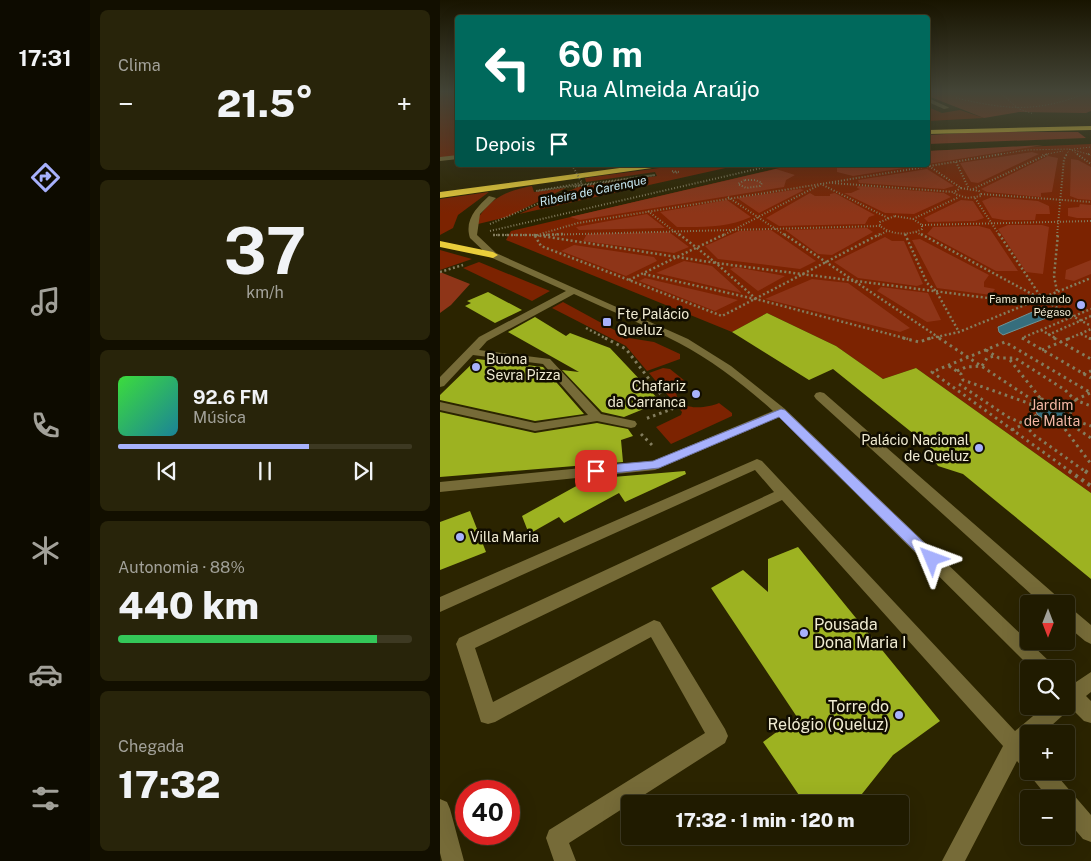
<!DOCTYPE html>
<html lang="pt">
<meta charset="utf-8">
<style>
:root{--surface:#201b00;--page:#28240a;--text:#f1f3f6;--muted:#a2a199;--line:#3d3922;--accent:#a7b1fc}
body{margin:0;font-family:"Public Sans",sans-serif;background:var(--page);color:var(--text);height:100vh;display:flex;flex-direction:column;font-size:19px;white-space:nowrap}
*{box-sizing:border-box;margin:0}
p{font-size:16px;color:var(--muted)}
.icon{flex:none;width:28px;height:28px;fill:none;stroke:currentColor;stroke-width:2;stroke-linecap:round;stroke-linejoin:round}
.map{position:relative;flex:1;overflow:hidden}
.drawer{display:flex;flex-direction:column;gap:10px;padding:10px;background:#120f00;width:350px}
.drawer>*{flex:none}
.banner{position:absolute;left:15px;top:15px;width:475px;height:152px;border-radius:5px;box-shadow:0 5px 20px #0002,0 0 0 1px var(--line);background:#00695c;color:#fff;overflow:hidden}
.needle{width:32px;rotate:180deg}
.fabs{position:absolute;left:580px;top:595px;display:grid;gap:10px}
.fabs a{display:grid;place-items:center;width:55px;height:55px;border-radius:5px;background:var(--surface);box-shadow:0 5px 20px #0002,0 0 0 1px var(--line);font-size:25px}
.speed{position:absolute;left:15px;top:780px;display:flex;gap:10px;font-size:25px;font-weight:700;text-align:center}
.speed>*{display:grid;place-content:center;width:65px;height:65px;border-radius:50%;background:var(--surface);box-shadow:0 5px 20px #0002,0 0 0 1px var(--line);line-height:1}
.speed .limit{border:8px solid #d22;background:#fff;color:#111}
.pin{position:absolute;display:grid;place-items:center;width:42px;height:42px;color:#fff;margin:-21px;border-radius:10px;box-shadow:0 2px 8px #0006}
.me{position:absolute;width:55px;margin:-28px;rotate:314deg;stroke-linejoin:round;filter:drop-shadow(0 0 4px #0008)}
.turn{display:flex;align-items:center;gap:18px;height:105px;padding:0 20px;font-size:22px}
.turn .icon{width:65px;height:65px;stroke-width:2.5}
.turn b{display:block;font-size:35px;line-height:42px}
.then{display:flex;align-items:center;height:48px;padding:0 20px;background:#0003;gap:10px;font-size:19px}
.big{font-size:38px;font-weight:800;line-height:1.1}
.drawer .widget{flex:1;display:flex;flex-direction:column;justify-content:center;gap:8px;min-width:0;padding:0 18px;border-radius:8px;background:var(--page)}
.drawer .dial{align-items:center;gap:0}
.dial b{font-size:65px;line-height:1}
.song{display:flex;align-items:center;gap:15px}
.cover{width:60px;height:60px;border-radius:8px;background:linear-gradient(135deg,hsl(120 70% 55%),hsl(190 70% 35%))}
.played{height:5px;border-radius:2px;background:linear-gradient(90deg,var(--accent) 65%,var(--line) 65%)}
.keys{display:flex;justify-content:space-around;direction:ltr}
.heat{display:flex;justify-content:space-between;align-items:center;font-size:28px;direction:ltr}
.charge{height:8px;border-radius:4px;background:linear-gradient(90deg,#34c759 88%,var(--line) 0)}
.trip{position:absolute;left:181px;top:795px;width:288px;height:50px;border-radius:5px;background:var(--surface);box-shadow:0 5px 20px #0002,0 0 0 1px var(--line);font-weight:800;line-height:50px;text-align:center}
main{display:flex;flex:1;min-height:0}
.tabs{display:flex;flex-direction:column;width:90px;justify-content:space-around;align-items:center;background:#0d0b00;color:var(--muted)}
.tabs .icon{width:35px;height:35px}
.tabs .active{color:var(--accent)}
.tabs b{font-size:22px;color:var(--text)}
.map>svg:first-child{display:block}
</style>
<main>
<nav class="tabs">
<b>17:31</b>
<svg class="icon active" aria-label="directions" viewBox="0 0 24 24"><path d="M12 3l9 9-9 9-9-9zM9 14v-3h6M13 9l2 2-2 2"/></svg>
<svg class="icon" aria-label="music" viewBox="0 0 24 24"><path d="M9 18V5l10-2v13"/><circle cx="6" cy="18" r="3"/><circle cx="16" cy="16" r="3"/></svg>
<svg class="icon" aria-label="phone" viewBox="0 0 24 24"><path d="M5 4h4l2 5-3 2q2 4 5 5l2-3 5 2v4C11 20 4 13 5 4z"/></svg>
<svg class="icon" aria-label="climate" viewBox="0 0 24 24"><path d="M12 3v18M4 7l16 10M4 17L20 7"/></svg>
<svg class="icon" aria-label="car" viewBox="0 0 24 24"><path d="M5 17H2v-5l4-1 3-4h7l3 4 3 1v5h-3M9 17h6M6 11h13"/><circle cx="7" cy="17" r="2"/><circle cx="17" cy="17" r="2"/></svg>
<svg class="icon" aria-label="filters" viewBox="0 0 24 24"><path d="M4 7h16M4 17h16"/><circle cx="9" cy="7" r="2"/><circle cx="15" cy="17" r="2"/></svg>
</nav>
<section class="drawer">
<div class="widget"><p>Clima</p>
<div class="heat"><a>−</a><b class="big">21.5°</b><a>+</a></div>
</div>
<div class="widget dial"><b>37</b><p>km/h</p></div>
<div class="widget">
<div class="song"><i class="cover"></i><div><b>92.6 FM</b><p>Música</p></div></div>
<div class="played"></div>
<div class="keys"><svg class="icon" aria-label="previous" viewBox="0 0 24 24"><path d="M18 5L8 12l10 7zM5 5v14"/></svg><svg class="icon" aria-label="pause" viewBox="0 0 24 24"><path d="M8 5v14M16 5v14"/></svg><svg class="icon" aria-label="next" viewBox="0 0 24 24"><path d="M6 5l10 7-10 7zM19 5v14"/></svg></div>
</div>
<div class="widget"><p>Autonomia · 88%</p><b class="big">440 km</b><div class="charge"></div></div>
<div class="widget"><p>Chegada</p><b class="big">17:32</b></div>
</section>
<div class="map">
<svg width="651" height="861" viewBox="0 0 651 861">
<rect width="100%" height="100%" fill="#2b2400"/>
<!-- green -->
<path fill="#7c2301" d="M 0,92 L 17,92 L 17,157 L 0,159 Z
M 488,107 L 502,113 L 520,110 L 544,118 L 488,121 Z
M 651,144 L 651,493 L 476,368 L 443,379 L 396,346 L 327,313 L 292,332 L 66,240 L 71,231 L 352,165 L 488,165 L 488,151 Z
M 242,165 L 299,165 L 79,214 L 138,187 L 217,176 L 215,172 L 146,182 L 145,178 Z
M 92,186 L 94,192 L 126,188 L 67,217 L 38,224 L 37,220 C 50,198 68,190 92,186 Z
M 49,192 L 18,215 L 13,228 L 0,235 L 0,199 Z
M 0,250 L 32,259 L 0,270 Z
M 39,262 L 110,291 L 92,301 L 23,268 Z
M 123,302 L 189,338 L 214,342 L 240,354 L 240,359 L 207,371 L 186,346 L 112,308 Z
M 223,368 L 230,369 L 245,381 L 236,390 C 236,412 265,409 279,403 L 292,413 L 292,416 L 231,444 L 216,427 L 241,415 L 242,412 L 209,373 Z"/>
<!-- forest -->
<path fill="#8e3518" d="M 488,92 L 651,92 L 651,111 L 646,113 L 579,112 L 544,118 L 488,96 Z
M 542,132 L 638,132 L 646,138 L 488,144 L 488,135 Z
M 603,145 L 488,164 L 488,151 Z
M 592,152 L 599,154 L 538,183 L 531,182 L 520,163 Z
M 608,156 L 618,158 L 612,192 L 601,193 L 601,197 L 547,192 L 541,189 Z
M 631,159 L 638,160 L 651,167 L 651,200 L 638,199 L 630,196 Z
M 397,165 L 483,165 L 413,176 L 397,172 Z
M 336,169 L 355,175 L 346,180 L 344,187 L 140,220 L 130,217 Z
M 487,169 L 514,186 L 504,189 L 419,183 L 418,180 Z
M 418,186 L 504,193 L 511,197 L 474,214 L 445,213 L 404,193 L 411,193 L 420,189 L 417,188 Z
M 360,189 L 364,190 L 319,213 L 297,198 Z
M 370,193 L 375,196 L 390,196 L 390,194 L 395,193 L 435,215 L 429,217 L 425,224 L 339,226 L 326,218 Z
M 552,197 L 598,201 L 609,206 L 610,214 L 596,214 L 595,220 L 564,220 L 552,218 L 542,201 Z
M 287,200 L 311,217 C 287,228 263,227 237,227 L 220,212 Z
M 521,200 L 533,201 L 544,218 L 535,221 L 488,222 L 484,218 Z
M 640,204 L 651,205 L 651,218 L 637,218 L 628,216 L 628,208 L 639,207 Z
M 207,214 L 225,228 L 139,230 L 136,227 Z
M 568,225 L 602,225 L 609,227 L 603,274 L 586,272 L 558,229 Z
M 539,226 L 550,229 L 578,271 L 556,271 L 487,234 L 493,227 Z
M 427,228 L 433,232 L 392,255 L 378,254 L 345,230 Z
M 331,230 L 376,261 L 360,269 L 278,259 L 265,246 L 299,231 Z
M 229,232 L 249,247 L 234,253 L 143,241 L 147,234 Z
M 445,237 L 452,241 L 464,241 L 483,284 L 477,286 L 418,278 L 394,262 Z
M 480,239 L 549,275 L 544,282 L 544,287 L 555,289 L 551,295 L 497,288 L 472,240 Z
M 134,245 L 214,257 L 217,261 L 186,276 L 121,251 Z
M 651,260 L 651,274 L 634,281 L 625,279 L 626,270 Z
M 244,261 L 272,266 L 302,293 L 216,273 Z
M 295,267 L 345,276 L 318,291 L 290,269 Z
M 0,272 L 30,284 L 11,305 L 0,313 Z
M 205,278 L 298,300 L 275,311 L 199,281 Z
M 372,279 L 408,283 L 470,328 L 460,332 L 325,299 Z
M 441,287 L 488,293 L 501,320 L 487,322 L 437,291 Z"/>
<!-- water -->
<path fill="#366e7d" stroke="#6e9496" d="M 597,310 L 611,313 L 607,315 L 609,317 L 563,335 L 559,332 L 558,327 Z
M 597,402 L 616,404 L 624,408 L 625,419 C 616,423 604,421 597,414 L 595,405 Z"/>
<!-- building -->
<path fill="#9db221" d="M 48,292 L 82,310 L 55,323 L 25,306 L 31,303 L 27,301 Z
M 327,313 L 396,346 L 443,379 L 476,368 L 651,493 L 651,579 L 523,474 L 498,466 L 493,459 L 490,447 L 393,369 L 369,380 L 292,332 Z
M 95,317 L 126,336 L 130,333 L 170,348 L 221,402 L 184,417 L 162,412 L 122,370 L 139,372 L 68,332 Z
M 37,359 L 103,367 L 144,414 L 95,421 L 0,400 L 0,395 Z
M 0,412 L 95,433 L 157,423 L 188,429 L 193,436 L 181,440 L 183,462 L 0,477 Z
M 245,471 L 246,474 L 185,502 L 179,493 L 124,523 L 119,517 L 89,534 L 82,516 L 149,479 Z
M 30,511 L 46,552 L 0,570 L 0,522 Z
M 358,547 L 500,721 L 453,755 L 414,804 L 365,804 L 323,742 L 357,717 L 271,588 L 303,570 L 328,592 L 328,559 Z"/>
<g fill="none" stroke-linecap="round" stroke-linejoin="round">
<!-- path-far4 -->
<path stroke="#837d5e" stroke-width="1" stroke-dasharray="1 2" stroke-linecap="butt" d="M 559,92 L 579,109 L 594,114
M 516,98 C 568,110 598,113 649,92
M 634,149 L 651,147
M 555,155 L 587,150 L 630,149 L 639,155
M 602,155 L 623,151
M 626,155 L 630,149 L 651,155"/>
<!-- path-far3 -->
<path stroke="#837d5e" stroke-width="2" stroke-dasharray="1 2" stroke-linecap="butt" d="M 637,154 L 651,164
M 648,154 L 651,155
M 516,162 L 529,189
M 489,166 L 521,188
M 232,171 L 239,172 L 235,173 Z
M 305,180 L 315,180 L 322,183 L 320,186 L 306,188 L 298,184 Z
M 392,183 L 514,192
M 521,188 L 539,191 L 541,196 L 527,198 L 515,194 L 514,192 Z
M 533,189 L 608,154
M 541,194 L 651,202
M 288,197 L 346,236
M 111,198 L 154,190
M 535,198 L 560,236
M 208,211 L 240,236
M 455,216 L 473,219 L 482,225 L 482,229 C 469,236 452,235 440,226 L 440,222 Z
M 473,219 L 519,197
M 50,224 L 111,198
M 482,225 L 651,221
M 50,231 L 334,165
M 476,232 L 483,236
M 465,234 L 466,236
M 53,235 L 97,235
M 95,235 L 100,236
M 97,235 L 138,223 L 381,184 L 448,218
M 103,235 L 440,226
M 282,236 L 381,184 L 562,154
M 438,236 L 447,231
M 617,236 L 624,159 L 627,154"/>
<!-- path-far2 -->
<path stroke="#837d5e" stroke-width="2.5" stroke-dasharray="2 2.5" stroke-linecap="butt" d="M 239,234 L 276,263 L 316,299 L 468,339
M 344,234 L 501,339
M 465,234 L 487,283 L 496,291 L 519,332
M 481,234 L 651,326
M 559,234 L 601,297
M 53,235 L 97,235
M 95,235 L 276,263 L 587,303
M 103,235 L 123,234
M 95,236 L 101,246 L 282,316 L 440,234
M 0,272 L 23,265
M 204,274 L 315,299
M 189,280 L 285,234
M 617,291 L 614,276 L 618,234
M 146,328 L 167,339
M 601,330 L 617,339
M 641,334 L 651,339
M 608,335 L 651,316
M 487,339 L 519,332 L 651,278
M 584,339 L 582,338 L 651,309
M 628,339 L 651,329"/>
<!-- path-far1 -->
<path stroke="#837d5e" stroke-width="3" stroke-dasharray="2.5 4" stroke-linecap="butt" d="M 165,338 L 186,349 L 232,409 L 205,419
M 463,338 L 479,342 L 491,338
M 499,338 L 594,401
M 582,338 L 651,378
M 614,338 L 651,359
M 649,338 L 651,339
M 546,350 L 559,358 L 575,358 L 625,390 L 635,400 L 651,406
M 602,350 L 630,338
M 570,360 L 601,399
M 509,366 L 521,374 L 523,380 L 591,404
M 517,371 L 526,367 L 542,366 L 547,358 L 554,356
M 643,374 L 651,371
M 519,384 L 568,417 L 584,424 L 594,435 L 646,472
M 601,399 L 619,403 L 632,414 L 631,419 C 615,429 599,423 589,408 L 594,401 Z
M 624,405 L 650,393
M 631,419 L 651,426
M 627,422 L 651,438
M 621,424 L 651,464
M 572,430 L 596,418
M 201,434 L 214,447
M 631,472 L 492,372 L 565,342 L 651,393"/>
<!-- path -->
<path stroke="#837d5e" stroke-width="4" stroke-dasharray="3 4.5" stroke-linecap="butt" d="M 629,471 L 651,486
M 645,471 L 651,475"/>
<!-- minor -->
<path fill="#766b38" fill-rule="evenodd" d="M 488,98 L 508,107 L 509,108 L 504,109 L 488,102 Z
M 18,155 L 18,159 L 0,161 L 0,157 Z
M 49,196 L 56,198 L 40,214 L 37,235 L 56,253 L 248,339 L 291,366 L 345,409 L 611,663 L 614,669 L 592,669 L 339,417 L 215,470 L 0,492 L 0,482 L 213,461 L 333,411 C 304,385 273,361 239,343 C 205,325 169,310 134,294 L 47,341 L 39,350 L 110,359 L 161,414 L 195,421 L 197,424 L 195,427 L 191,428 L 157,421 L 95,431 L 0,410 L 0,402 L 95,423 L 148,415 L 103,364 L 33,355 L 4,386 L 0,387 L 0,377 L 39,337 L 126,291 L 50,257 L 30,238 C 24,220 37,207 49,196 Z
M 380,392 L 384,393 L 620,599 L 622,604 L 602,604 L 376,399 L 374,396 L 376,393 Z
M 317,459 L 322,461 L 575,731 L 605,706 L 626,706 L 626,681 L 633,684 L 651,672 L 651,692 L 646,696 L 651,701 L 651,723 L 644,721 L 631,708 L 602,734 L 589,734 L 589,770 L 582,767 L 577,761 L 525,861 L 502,861 L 563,746 L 342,500 L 35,648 L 53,702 L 214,620 L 220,622 L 285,729 L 288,736 L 285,743 L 129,843 L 136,861 L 114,861 L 106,838 L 109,830 L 265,733 L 211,637 L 55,722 L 48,724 L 41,722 L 16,644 L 19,638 L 334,492 L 315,470 L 0,612 L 0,597 Z
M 626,607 L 632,609 L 651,625 L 651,644 L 645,641 L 626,625 Z
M 589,771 L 613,771 L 651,815 L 651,842 L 643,839 L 626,819 L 626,799 L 609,799 L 592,778 Z
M 0,799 L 7,802 L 10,809 L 24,861 L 2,861 L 0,853 Z"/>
<!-- highway -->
<path fill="#eace3b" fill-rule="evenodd" d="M 651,126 L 651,130 L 488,134 L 488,130 Z
M 202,165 L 223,165 L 219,167 L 0,198 L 0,192 Z
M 0,241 L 53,252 L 58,255 L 53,258 L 0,247 Z"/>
<!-- path-bridge -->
<path stroke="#837d5e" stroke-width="2" stroke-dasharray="1 2" stroke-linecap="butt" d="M 132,165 L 142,183 L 96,191 L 215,175 L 133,187"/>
</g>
<!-- sky -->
<linearGradient id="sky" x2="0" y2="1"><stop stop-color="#181400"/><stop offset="0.43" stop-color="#444537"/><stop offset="1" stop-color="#444537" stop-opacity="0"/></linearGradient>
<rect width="651" height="213" fill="url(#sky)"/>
<!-- route -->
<path fill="#a7b1fc" stroke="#6d73a4" d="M 341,409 L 345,410 L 497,555 L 499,559 L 497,563 L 492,565 L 487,563 L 339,417 L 219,468 L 156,475 L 150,471 L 156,466 L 213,461 Z"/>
<!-- markers -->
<g fill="#a7b1fc" stroke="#110d00" stroke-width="2">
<circle cx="641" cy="305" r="5"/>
<rect x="162" y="317" width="10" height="10" rx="2.5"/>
<circle cx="36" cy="367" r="5"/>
<circle cx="256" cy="394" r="5"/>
<circle cx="539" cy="448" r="5"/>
<circle cx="20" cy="537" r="5"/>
<circle cx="364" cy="633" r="5"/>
<circle cx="459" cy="715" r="5"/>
</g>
<g text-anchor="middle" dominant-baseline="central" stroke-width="5" stroke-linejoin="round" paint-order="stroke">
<!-- far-poi labels -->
<g font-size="11" fill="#f0ebd2" stroke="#110d00" text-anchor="end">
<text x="631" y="299">Fama montando<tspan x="631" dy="13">Pégaso</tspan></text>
</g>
<!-- far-water labels -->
<g font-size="12" font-style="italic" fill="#c8e9f3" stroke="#110d00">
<text transform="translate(153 191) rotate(-12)">Ribeira de Carenque</text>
</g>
<!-- poi labels -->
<g font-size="14" fill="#f0ebd2" stroke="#110d00" text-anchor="start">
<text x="177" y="314">Fte Palácio<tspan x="177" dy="16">Queluz</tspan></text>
<text x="46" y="359">Buona<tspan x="46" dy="16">Sevra Pizza</tspan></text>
<text x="246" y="386" text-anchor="end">Chafariz<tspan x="246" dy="16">da Carranca</tspan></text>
<text x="529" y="440" text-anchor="end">Palácio Nacional<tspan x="529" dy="16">de Queluz</tspan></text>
<text x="30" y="537">Villa Maria</text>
</g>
<!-- park labels -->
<g font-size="14" fill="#f2b6a3" stroke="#110d00">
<text x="612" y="405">Jardim<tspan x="612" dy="16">de Malta</tspan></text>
</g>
<!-- near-poi labels -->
<g font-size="16" fill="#f0ebd2" stroke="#110d00" text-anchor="start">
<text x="374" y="624">Pousada<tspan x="374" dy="18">Dona Maria I</tspan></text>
<text x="449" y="706" text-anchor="end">Torre do<tspan x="449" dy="18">Relógio (Queluz)</tspan></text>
</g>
</g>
</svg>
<div class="fabs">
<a><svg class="needle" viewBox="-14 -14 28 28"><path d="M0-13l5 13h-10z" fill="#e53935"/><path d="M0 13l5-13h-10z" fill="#a2a199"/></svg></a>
<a><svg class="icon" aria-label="search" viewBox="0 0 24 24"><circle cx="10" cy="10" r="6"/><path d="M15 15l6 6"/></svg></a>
<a>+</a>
<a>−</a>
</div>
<div class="speed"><div class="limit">40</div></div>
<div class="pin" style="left:156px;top:471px;background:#d93025"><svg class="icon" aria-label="arrive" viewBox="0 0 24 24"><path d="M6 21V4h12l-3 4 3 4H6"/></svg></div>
<svg class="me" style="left:492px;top:559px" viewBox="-20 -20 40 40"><path d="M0-17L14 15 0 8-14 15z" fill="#a7b1fc" stroke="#fff" stroke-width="4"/></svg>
<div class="trip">17:32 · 1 min · 120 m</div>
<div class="banner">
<div class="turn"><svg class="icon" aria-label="left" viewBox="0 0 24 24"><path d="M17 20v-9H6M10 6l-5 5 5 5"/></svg><div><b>60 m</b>Rua Almeida Araújo</div></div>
<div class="then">Depois<svg class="icon" aria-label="arrive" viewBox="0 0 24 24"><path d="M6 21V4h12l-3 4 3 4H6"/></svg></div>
</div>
</div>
</main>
